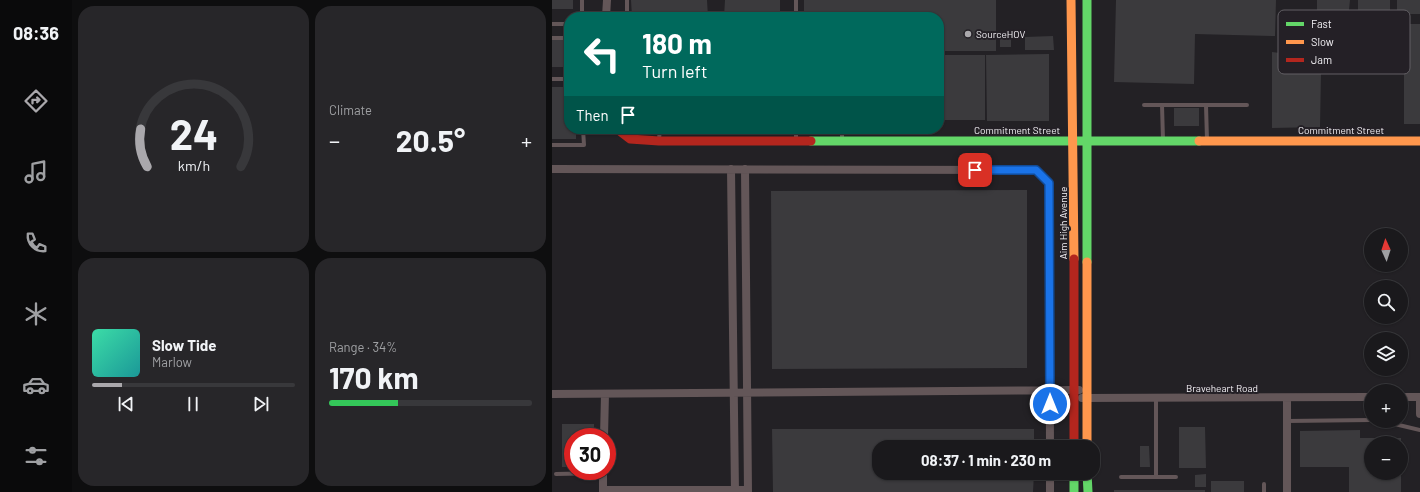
<!DOCTYPE html>
<meta charset="utf-8">
<style>
:root{--surface:#1a191c;--page:#272629;--text:#f1f3f6;--muted:#9fa0a3;--line:#38383b;--accent:#aaa8ac}
body{margin:0;font-family:Barlow,sans-serif;background:var(--page);color:var(--text);height:100vh;display:flex;flex-direction:column;font-size:15px;white-space:nowrap}
*{box-sizing:border-box;margin:0}
p{font-size:13px;color:var(--muted)}
.icon{flex:none;width:22px;height:22px;fill:none;stroke:currentColor;stroke-width:2;stroke-linecap:round;stroke-linejoin:round}
.map{position:relative;flex:1;overflow:hidden}
.sheet{display:flex;flex-direction:column;gap:6px;padding:6px;background:#0e0e0f;width:480px}
.sheet>*{flex:none}
.hud{position:absolute;left:12px;top:12px;width:380px;height:122px;border-radius:16px;box-shadow:0 1px 3px #0004,0 0 0 1px var(--line);background:#00695c;color:#fff;overflow:hidden}
.needle{width:26px;rotate:357deg}
.buttons{position:absolute;left:812px;top:228px;display:grid;gap:8px}
.buttons a{display:grid;place-items:center;width:44px;height:44px;border-radius:50%;background:var(--surface);box-shadow:0 1px 3px #0004,0 0 0 1px var(--line);font-size:20px}
.speed{position:absolute;left:12px;top:428px;display:flex;gap:8px;font-size:20px;font-weight:700;text-align:center}
.speed>*{display:grid;place-content:center;width:52px;height:52px;border-radius:50%;background:var(--surface);box-shadow:0 1px 3px #0004,0 0 0 1px var(--line);line-height:1}
.speed .limit{border:6px solid #d22;background:#fff;color:#111}
.pin{position:absolute;display:grid;place-items:center;width:34px;height:34px;color:#fff;margin:-17px;border-radius:8px;box-shadow:0 2px 6px #0006}
.me{position:absolute;width:44px;margin:-22px;rotate:0deg;stroke-linejoin:round;filter:drop-shadow(0 0 3px #0008)}
.turn{display:flex;align-items:center;gap:14px;height:84px;padding:0 12px;font-size:18px}
.turn .icon{width:52px;height:52px;stroke-width:2.5}
.turn b{display:block;font-size:28px;line-height:34px}
.then{display:flex;align-items:center;height:38px;padding:0 12px;background:#0003;gap:8px;font-size:15px}
.big{font-size:30px;font-weight:700;line-height:1.1}
.sheet .tile{flex:1;display:flex;flex-direction:column;justify-content:center;gap:6px;min-width:0;padding:0 14px;border-radius:16px;background:var(--page)}
.sheet .dial{align-items:center;gap:0}
.dial svg{height:104px;overflow:visible;fill:none;stroke:var(--line);stroke-width:7;stroke-linecap:round;text-anchor:middle}
.dial text{fill:var(--text);stroke:none}
.song{display:flex;align-items:center;gap:12px}
.cover{width:48px;height:48px;border-radius:6px;background:linear-gradient(135deg,hsl(160 70% 55%),hsl(180 70% 35%))}
.played{height:4px;border-radius:2px;background:linear-gradient(90deg,var(--accent) 15%,var(--line) 15%)}
.keys{display:flex;justify-content:space-around;direction:ltr}
.heat{display:flex;justify-content:space-between;align-items:center;font-size:22px;direction:ltr}
.charge{height:6px;border-radius:3px;background:linear-gradient(90deg,#34c759 34%,var(--line) 0)}
.sheet .tiles{flex:1;display:grid;gap:6px;grid-template-columns:repeat(2,1fr)}
.trip{position:absolute;left:320px;top:440px;width:228px;height:40px;border-radius:16px;background:var(--surface);box-shadow:0 1px 3px #0004,0 0 0 1px var(--line);font-weight:700;line-height:40px;text-align:center}
main{display:flex;flex:1;min-height:0}
.menu{display:flex;flex-direction:column;width:72px;justify-content:space-around;align-items:center;background:#0a0a0b;color:var(--muted)}
.menu .icon{width:28px;height:28px}
.menu .on{color:var(--accent)}
.menu b{font-size:18px;color:var(--text)}
.map>svg:first-child{display:block}
</style>
<main>
<nav class="menu">
<b>08:36</b>
<svg class="icon on" aria-label="directions" viewBox="0 0 24 24"><path d="M12 3l9 9-9 9-9-9zM9 14v-3h6M13 9l2 2-2 2"/></svg>
<svg class="icon" aria-label="music" viewBox="0 0 24 24"><path d="M9 18V5l10-2v13"/><circle cx="6" cy="18" r="3"/><circle cx="16" cy="16" r="3"/></svg>
<svg class="icon" aria-label="phone" viewBox="0 0 24 24"><path d="M5 4h4l2 5-3 2q2 4 5 5l2-3 5 2v4C11 20 4 13 5 4z"/></svg>
<svg class="icon" aria-label="climate" viewBox="0 0 24 24"><path d="M12 3v18M4 7l16 10M4 17L20 7"/></svg>
<svg class="icon" aria-label="car" viewBox="0 0 24 24"><path d="M5 17H2v-5l4-1 3-4h7l3 4 3 1v5h-3M9 17h6M6 11h13"/><circle cx="7" cy="17" r="2"/><circle cx="17" cy="17" r="2"/></svg>
<svg class="icon" aria-label="filters" viewBox="0 0 24 24"><path d="M4 7h16M4 17h16"/><circle cx="9" cy="7" r="2"/><circle cx="15" cy="17" r="2"/></svg>
</nav>
<section class="sheet">
<div class="tiles">
<div class="tile dial"><svg viewBox="0 0 100 80">
<path d="M14 69A42 42 0 1 1 86 69"/>
<path d="M14 69A42 42 0 0 1 9 40" stroke="#aaa8ac"/>
<text x="50" y="56" font-size="32" font-weight="700">24</text>
<text x="50" y="72" font-size="11">km/h</text>
</svg></div>
<div class="tile"><p>Climate</p>
<div class="heat"><a>−</a><b class="big">20.5°</b><a>+</a></div>
</div>
<div class="tile">
<div class="song"><i class="cover"></i><div><b>Slow Tide</b><p>Marlow</p></div></div>
<div class="played"></div>
<div class="keys"><svg class="icon" aria-label="previous" viewBox="0 0 24 24"><path d="M18 5L8 12l10 7zM5 5v14"/></svg><svg class="icon" aria-label="pause" viewBox="0 0 24 24"><path d="M8 5v14M16 5v14"/></svg><svg class="icon" aria-label="next" viewBox="0 0 24 24"><path d="M6 5l10 7-10 7zM19 5v14"/></svg></div>
</div>
<div class="tile"><p>Range · 34%</p><b class="big">170 km</b><div class="charge"></div></div>
</div>
</section>
<div class="map">
<svg width="868" height="492" viewBox="0 0 868 492">
<rect width="100%" height="100%" fill="#232125"/>
<!-- building -->
<path fill="#3b3a3d" d="M 0,0 L 21,0 L 21,9 L 0,9 Z
M 79,0 L 155,0 L 156,17 L 80,17 Z
M 173,0 L 228,0 L 228,17 L 172,17 Z
M 252,0 L 444,0 L 444,51 L 387,51 L 387,17 L 252,17 Z
M 564,0 L 724,0 L 723,36 L 643,34 L 642,84 L 562,82 Z
M 765,0 L 798,0 L 797,10 L 765,10 Z
M 806,0 L 838,0 L 838,12 L 806,11 Z
M 845,0 L 868,0 L 868,14 L 845,14 Z
M 770,19 L 768,127 L 720,128 L 720,52 L 728,53 L 728,20 Z
M 852,24 L 868,24 L 868,124 L 852,124 Z
M 501,36 L 502,50 L 473,50 L 473,37 Z
M 448,37 L 459,37 L 459,47 L 448,47 Z
M 0,40 L 17,40 L 17,67 L 0,67 Z
M 497,54 L 497,121 L 435,121 L 434,55 Z
M 387,55 L 433,55 L 433,120 L 387,120 Z
M 0,87 L 17,87 L 17,129 L 24,129 L 24,139 L 0,139 Z
M 622,108 L 647,108 L 647,126 L 622,126 Z
M 475,190 L 475,368 L 220,369 L 219,191 Z
M 10,424 L 42,424 L 42,437 L 21,437 L 21,467 L 10,467 Z
M 627,427 L 653,427 L 654,468 L 627,468 Z
M 220,429 L 482,429 L 482,447 L 327,447 L 327,473 L 482,473 L 481,492 L 221,492 Z
M 808,430 L 808,438 L 849,438 L 849,443 L 819,443 L 819,473 L 849,473 L 849,492 L 797,492 L 797,467 L 748,467 L 748,431 Z
M 588,446 L 597,446 L 598,467 L 588,467 Z
M 654,474 L 654,487 L 643,487 L 643,475 Z
M 659,481 L 692,481 L 692,492 L 659,492 Z
M 562,490 L 653,490 L 653,492 L 562,492 Z"/>
<g fill="none" stroke-linecap="round" stroke-linejoin="round">
<!-- lane -->
<path stroke="#635658" stroke-width="4" d="M 75,0 L 75,17
M 244,0 L 244,17
M 30,17 L 30,0
M 0,24 L 17,24
M 0,38 L 17,38
M 0,79 L 17,79
M 592,105 L 695,105
M 610,105 L 611,140
M 654,105 L 655,140
M 244,129 L 244,139
M 107,139 L 108,129
M 290,141 L 290,129
M 0,145 L 32,145 L 31,129
M 735,421 L 819,420
M 830,421 L 868,430
M 4,474 L 51,473
M 569,477 L 624,477
M 604,477 L 604,398
M 712,492 L 712,484"/>
<!-- street -->
<path stroke="#635658" stroke-width="8" d="M 54,17 L 55,0
M 0,169 L 484,170 L 497,183 L 498,447
M 179,169 L 183,492
M 193,169 L 196,492
M 0,394 L 527,390
M 849,397 L 868,397
M 868,397 L 868,414
M 530,398 L 819,397
M 735,398 L 735,492
M 52,437 L 53,394
M 51,490 L 196,490
M 51,492 L 51,471
M 498,492 L 498,473"/>
<!-- fast -->
<path stroke="#63d668" stroke-width="9" d="M 535,0 L 535,262
M 259,141 L 647,141
M 522,473 L 522,492
M 535,473 L 536,492"/>
<!-- slow -->
<path stroke="#ff974d" stroke-width="9" d="M 519,0 L 522,259
M 647,141 L 868,141
M 535,262 L 535,447"/>
<!-- jam -->
<path stroke="#b3261e" stroke-width="9" d="M 65,129 L 78,139 L 107,141 L 259,141
M 522,259 L 522,447"/>
</g>
<g fill="none" stroke-linecap="round" stroke-linejoin="round">
<defs>
<path id="route" d="M 423,170 L 484,170 L 497,183 L 498,404"/>
</defs>
<!-- route casing -->
<use href="#route" stroke="#114b97" stroke-width="10"/>
<!-- route -->
<use href="#route" stroke="#1a73e8" stroke-width="7"/>
</g>
<!-- markers -->
<circle fill="#aaa8ac" stroke="#242026" stroke-width="1.5" cx="416" cy="34" r="4"/>
<g text-anchor="middle" dominant-baseline="central" stroke-width="4" stroke-linejoin="round" paint-order="stroke">
<!-- poi labels -->
<g font-size="10" fill="#f3f1f5" stroke="#242026" text-anchor="start">
<text x="424" y="34">SourceHOV</text>
</g>
<!-- street labels -->
<g font-size="10" fill="#f3f1f5" stroke="#242026">
<text x="465" y="130">Commitment Street</text>
<text x="789" y="130">Commitment Street</text>
<text transform="translate(511 223) rotate(-90)">Aim High Avenue</text>
<text x="670" y="388">Braveheart Road</text>
</g>
</g>
<!-- legend -->
<rect x="726" y="10" width="132" height="64" rx="6" fill="#242026" stroke="#625f64" stroke-width="1"/>
<rect x="734" y="22" width="18" height="4" fill="#63d668"/>
<rect x="734" y="40" width="18" height="4" fill="#ff974d"/>
<rect x="734" y="58" width="18" height="4" fill="#b3261e"/>
<g font-size="11" fill="#f3f1f5">
<text x="759" y="28">Fast</text>
<text x="759" y="46">Slow</text>
<text x="759" y="64">Jam</text>
</g>
</svg>
<div class="buttons">
<a><svg class="needle" viewBox="-14 -14 28 28"><path d="M0-13l5 13h-10z" fill="#e53935"/><path d="M0 13l5-13h-10z" fill="#9fa0a3"/></svg></a>
<a><svg class="icon" aria-label="search" viewBox="0 0 24 24"><circle cx="10" cy="10" r="6"/><path d="M15 15l6 6"/></svg></a>
<a><svg class="icon" aria-label="layers" viewBox="0 0 24 24"><path d="M12 4l9 5-9 5-9-5zM3 14l9 5 9-5"/></svg></a>
<a>+</a>
<a>−</a>
</div>
<div class="speed"><div class="limit">30</div></div>
<div class="pin" style="left:423px;top:170px;background:#d93025"><svg class="icon" aria-label="arrive" viewBox="0 0 24 24"><path d="M6 21V4h12l-3 4 3 4H6"/></svg></div>
<svg class="me" style="left:498px;top:404px" viewBox="-20 -20 40 40"><circle r="17" fill="#1a73e8" stroke="#fff" stroke-width="3"/><path d="M0-11L8 9 0 5-8 9z" fill="#fff"/></svg>
<div class="trip">08:37 · 1 min · 230 m</div>
<div class="hud">
<div class="turn"><svg class="icon" aria-label="left" viewBox="0 0 24 24"><path d="M17 20v-9H6M10 6l-5 5 5 5"/></svg><div><b>180 m</b>Turn left</div></div>
<div class="then">Then<svg class="icon" aria-label="arrive" viewBox="0 0 24 24"><path d="M6 21V4h12l-3 4 3 4H6"/></svg></div>
</div>
</div>
</main>
